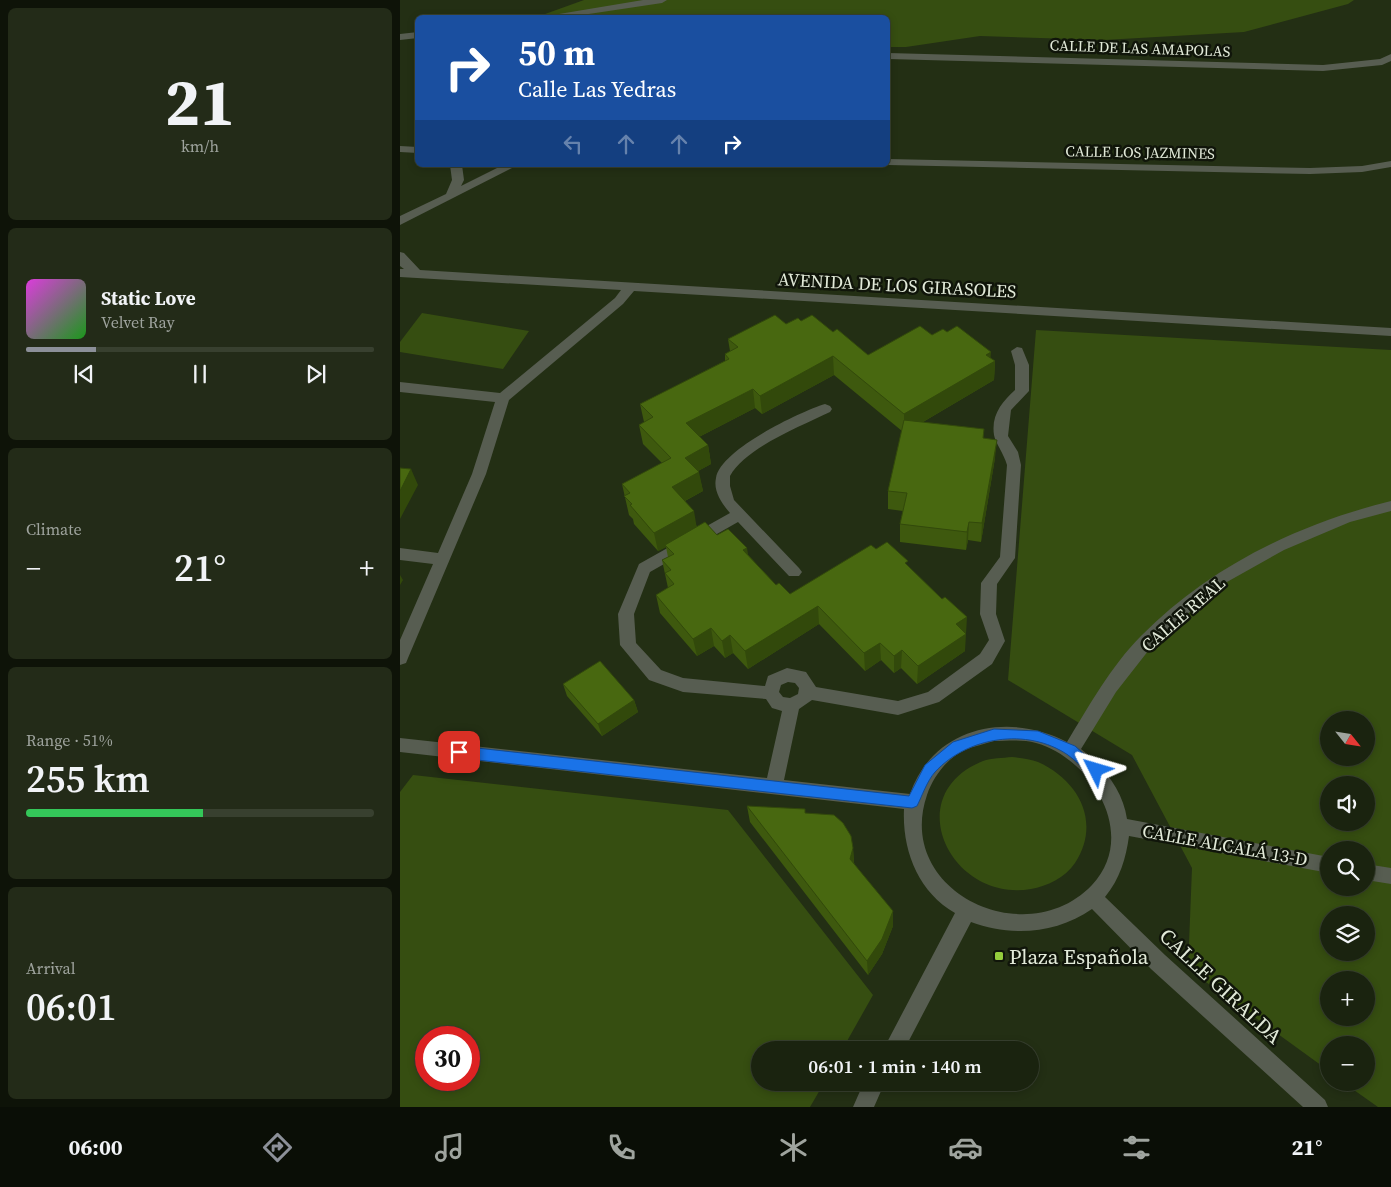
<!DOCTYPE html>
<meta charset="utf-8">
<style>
:root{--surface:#1a230f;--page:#232b18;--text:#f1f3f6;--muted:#9fa49e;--line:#38402f;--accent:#8c9099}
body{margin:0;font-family:"Source Serif 4",serif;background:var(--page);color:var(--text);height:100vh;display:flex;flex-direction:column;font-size:19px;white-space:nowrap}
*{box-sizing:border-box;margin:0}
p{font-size:16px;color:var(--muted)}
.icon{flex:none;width:28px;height:28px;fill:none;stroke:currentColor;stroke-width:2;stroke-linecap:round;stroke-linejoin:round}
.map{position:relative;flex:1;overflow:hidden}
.drawer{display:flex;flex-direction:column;gap:8px;padding:8px;background:#0e1308;width:400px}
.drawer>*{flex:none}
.banner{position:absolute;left:15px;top:15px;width:475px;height:152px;border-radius:8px;box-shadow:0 2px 8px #0003,0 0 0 1px var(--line);background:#1a4fa0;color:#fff;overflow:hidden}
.needle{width:32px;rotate:120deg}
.buttons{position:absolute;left:920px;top:711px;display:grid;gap:10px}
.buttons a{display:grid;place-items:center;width:55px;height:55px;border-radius:50%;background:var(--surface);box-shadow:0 2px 8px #0003,0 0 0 1px var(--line);font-size:25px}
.speed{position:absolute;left:15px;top:1026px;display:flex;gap:10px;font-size:25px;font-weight:700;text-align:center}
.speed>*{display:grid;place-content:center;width:65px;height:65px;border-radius:50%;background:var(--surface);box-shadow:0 2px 8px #0003,0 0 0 1px var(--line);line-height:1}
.speed .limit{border:8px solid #d22;background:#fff;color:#111}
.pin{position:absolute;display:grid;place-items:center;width:42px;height:42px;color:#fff;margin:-21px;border-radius:10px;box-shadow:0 2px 8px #0006}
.me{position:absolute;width:55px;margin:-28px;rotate:310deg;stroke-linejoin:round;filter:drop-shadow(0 0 4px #0008)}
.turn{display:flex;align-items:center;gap:18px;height:105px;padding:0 20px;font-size:22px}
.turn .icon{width:65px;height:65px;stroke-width:2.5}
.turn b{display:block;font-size:35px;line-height:42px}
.lanes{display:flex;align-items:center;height:48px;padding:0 20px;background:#0003;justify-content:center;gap:25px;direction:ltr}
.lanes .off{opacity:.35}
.big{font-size:38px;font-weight:600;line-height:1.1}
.drawer .widget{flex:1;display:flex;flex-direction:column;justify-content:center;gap:8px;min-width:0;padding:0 18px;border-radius:8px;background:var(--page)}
.drawer .dial{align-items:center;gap:0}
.dial b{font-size:65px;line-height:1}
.song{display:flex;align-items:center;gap:15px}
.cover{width:60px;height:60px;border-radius:8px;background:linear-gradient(135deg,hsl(300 70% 55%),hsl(120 70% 35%))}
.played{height:5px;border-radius:2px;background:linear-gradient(90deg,var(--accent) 20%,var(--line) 20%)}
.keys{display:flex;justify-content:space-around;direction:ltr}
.heat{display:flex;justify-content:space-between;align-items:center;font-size:28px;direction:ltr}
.charge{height:8px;border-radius:4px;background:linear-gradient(90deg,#34c759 51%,var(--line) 0)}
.trip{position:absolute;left:351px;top:1041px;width:288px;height:50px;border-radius:25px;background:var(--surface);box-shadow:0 2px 8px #0003,0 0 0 1px var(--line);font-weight:600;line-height:50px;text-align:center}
.tab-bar{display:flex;height:80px;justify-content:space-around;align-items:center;background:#0a0e06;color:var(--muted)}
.tab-bar .icon{width:35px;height:35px}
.tab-bar .selected{color:var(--accent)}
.tab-bar b{font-size:22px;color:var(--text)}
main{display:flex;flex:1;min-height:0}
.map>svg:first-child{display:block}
</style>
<main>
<section class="drawer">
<div class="widget dial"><b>21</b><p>km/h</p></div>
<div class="widget">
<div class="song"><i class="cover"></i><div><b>Static Love</b><p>Velvet Ray</p></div></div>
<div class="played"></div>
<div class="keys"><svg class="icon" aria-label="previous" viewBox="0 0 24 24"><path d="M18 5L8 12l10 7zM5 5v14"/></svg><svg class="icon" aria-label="pause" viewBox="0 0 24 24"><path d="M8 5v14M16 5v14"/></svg><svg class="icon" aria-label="next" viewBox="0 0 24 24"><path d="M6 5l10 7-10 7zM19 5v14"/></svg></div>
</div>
<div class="widget"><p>Climate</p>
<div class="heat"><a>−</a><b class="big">21°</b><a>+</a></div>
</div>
<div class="widget"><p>Range · 51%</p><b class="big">255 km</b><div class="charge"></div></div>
<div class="widget"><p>Arrival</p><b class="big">06:01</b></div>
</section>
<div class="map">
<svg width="991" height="1107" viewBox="0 0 991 1107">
<rect width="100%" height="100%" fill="#232f14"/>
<!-- green -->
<path fill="#364e11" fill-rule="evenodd" d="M 184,0 L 954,0 L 948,4 L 844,32 L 704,40 L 580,36 L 506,47 L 488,47 L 488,18 L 134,18 Z
M 22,313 L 129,331 L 103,369 L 0,352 L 0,342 Z
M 636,330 L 991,350 L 991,1107 L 978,1107 L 944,1083 L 966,1082 L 966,1045 L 929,1045 L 929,1071 L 788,969 L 792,868 L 732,755 L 608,680 ZM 929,720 L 966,720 L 966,758 L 929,758 ZM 929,785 L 966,785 L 966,822 L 929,822 ZM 929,850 L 966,850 L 966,888 L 929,888 ZM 929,915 L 966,915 L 966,952 L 929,952 ZM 929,980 L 966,980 L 966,1018 L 929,1018 Z
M 612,757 C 621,758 631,759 638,762 C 680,781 701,823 675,863 C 665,878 647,886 631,889 C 551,903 498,795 583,761 C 591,758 603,758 612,757 Z
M 13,775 L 328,810 L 473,995 L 442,1050 L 360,1050 L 360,1082 L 424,1083 L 410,1107 L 0,1107 L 0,792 ZM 26,1038 L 69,1038 L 69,1080 L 26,1080 Z"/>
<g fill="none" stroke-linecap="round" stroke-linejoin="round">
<!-- minor -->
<path fill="#575d51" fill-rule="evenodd" d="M 243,0 L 267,0 L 262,3 L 162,18 L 135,18 Z
M 18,32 L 18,38 L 0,40 L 0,34 Z
M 488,53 L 923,65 L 980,59 L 991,54 L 991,61 L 982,65 L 923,71 L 488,59 Z
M 0,146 L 18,147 L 18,153 L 0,152 Z
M 488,159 L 910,168 L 962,166 L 991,161 L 991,167 L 962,172 L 910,174 L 488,165 Z
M 50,165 L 62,165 L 64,180 L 61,186 L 103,165 L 118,165 L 0,225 L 0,216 L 46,194 L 52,180 Z
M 0,252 L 4,253 L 20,270 L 991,328 L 991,336 L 234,291 L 223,304 L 109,400 L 86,474 L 8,658 L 6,663 L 0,665 L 0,640 L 33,564 L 0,560 L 0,548 L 38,553 L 72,474 L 95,402 L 0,392 L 0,382 L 100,393 L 215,298 L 221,290 L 0,277 L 0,269 L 4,269 L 0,266 Z
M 617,347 L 622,348 L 629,365 L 629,391 L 611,410 L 608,436 L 618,452 L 621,465 L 615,558 L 597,584 L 596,614 L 605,641 L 592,664 L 539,702 L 498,715 L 412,700 L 399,709 L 384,780 L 510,794 C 533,727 608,711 667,742 C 689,706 711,666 741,636 C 809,567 898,524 991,501 L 991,511 L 950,522 L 884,550 L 818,587 L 752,646 L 716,692 L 681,749 C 703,766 723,790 727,819 L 929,857 L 929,873 L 729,836 C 726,858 720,879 705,897 L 765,955 L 925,1100 L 928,1107 L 903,1107 L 751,969 L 692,909 C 656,934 611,937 571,922 L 504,1050 L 483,1050 L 555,913 C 518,892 502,850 504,809 L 0,752 L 0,738 L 367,778 L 382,711 L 372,708 L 366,699 L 283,692 L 249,680 L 220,645 L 218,614 L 239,564 L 330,513 C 322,504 313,491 316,478 C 320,450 399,412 425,404 L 430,406 L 432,409 L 430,412 C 401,426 345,448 330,476 L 330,486 L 334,500 L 399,568 L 402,572 L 399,576 L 389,576 L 338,522 L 250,572 L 234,614 L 236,643 L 261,670 L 283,678 L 365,686 L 368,676 L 387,668 L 406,672 L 416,687 L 498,701 L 528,692 L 580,654 L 589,640 L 580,614 L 581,583 L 600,557 L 607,465 C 604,454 595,442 594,435 C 591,415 602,402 615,390 L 615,365 L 611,351 ZM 388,682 L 395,683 L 399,688 L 398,694 L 390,698 L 383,697 L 379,692 L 381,685 ZM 594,741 C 607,741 622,739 636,743 C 692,759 739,835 692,885 C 626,954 494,891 527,795 C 533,777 547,758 565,750 C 574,746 585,744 594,741 Z
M 966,864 L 991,868 L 991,884 L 966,880 Z
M 464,1082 L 485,1082 L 474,1107 L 453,1107 Z"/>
</g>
<!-- wall -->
<path fill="#3e590e" d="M 401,321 L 433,332 L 468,355 L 532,335 L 547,332 L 595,361 L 594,380 L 523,422 L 584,438 L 595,458 L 581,542 L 568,540 L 566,550 L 500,542 L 500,524 L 503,511 L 488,509 L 488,491 L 502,431 L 434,375 L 362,414 L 355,408 L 299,437 L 308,445 L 311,464 L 298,471 L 303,491 L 285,501 L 297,527 L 317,535 L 348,555 L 376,585 L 390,594 L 476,549 L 508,566 L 565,633 L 565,651 L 517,684 L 501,668 L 494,673 L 481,660 L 465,671 L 419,624 L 348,669 L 333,653 L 325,658 L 314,646 L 297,656 L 260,613 L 256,595 L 268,588 L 262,560 L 268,557 L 266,547 L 258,551 L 234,524 L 233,519 L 229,515 L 222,484 L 262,463 L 243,444 L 239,425 L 244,422 L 240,404 L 325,361 L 325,354 L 330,351 L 328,339 L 386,324 Z
M 163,684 L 234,700 L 238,712 L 202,736 L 167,696 Z
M 347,806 L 405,813 L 453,848 L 454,863 L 493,926 L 482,954 L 468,975 L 350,822 Z"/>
<!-- shaded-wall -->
<path fill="#32490b" d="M 591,352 L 590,364 L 595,361 L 594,380 L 504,433 L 504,414 Z
M 433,356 L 434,375 L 362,414 L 360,396 Z
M 353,389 L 355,408 L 289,442 L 286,423 Z
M 597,440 L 595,458 L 581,542 L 582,523 Z
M 308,445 L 311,464 L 289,476 L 285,458 Z
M 11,469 L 18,485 L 0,519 L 0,491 Z
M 299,472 L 303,491 L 275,506 L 272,487 Z
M 294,511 L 297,529 L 265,545 L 266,547 L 258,551 L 254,533 Z
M 569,522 L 568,540 L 566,550 L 567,532 Z
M 347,548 L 350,566 L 343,550 Z
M 0,575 L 3,580 L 0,585 Z
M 418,606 L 419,624 L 348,669 L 345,651 Z
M 567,617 L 565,651 L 517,684 L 518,666 L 556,624 Z
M 311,628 L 314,646 L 297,656 L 293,639 Z
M 330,635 L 333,653 L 325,658 L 322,641 Z
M 480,643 L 481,660 L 465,671 L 464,653 Z
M 502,650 L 501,668 L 494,673 L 494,656 Z
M 234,700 L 238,712 L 202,736 L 198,724 Z
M 453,848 L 454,864 L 450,859 Z
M 493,911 L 493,926 L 482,954 L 468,975 L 467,961 Z"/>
<!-- building -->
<path fill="#486810" stroke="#32490b" d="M 375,315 L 386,324 L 398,318 L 401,321 L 412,315 L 433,332 L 437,329 L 468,355 L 520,326 L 532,335 L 543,329 L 547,332 L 557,326 L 591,352 L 586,355 L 595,361 L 504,414 L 433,356 L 360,396 L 353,389 L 286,423 L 308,445 L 285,458 L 299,472 L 272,487 L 294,511 L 254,533 L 230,505 L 232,504 L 224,496 L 230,493 L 222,484 L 271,458 L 239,425 L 253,417 L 240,404 L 329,359 L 325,354 L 338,347 L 328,339 Z
M 504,420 L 584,429 L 583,438 L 597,440 L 582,523 L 569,522 L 567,532 L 500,524 L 507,493 L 488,491 Z
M 0,468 L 11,469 L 0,491 Z
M 305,522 L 317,535 L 328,529 L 347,548 L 343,550 L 376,585 L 379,583 L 390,594 L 471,545 L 476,549 L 487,542 L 508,561 L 505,563 L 542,599 L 545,597 L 567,617 L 556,624 L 566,634 L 518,666 L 502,650 L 494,656 L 480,643 L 464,653 L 418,606 L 345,651 L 330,635 L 322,641 L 311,628 L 293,639 L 256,595 L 274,584 L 265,573 L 271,570 L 262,560 L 274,554 L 265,545 Z
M 200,661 L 234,700 L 198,724 L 163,684 Z
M 347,806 L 405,809 L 405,813 L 434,815 L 443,823 L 451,836 L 453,848 L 450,859 L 493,911 L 482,939 L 467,961 Z"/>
<!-- route -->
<path fill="#1a73e8" stroke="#114b97" d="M 594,729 L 638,731 L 675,746 L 702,770 L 700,775 L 691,775 C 683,768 676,761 668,755 C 627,727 567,737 535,772 C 527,781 522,796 517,806 L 512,808 L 59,758 L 53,752 L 59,746 L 509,796 L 525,765 L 553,742 Z"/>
<!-- markers -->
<rect fill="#94cc3c" stroke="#10150a" stroke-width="2" x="594" y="951" width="10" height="10" rx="2.5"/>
<g text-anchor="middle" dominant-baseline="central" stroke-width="5" stroke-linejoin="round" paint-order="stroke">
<!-- far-street labels -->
<g font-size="15" fill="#e2ead9" stroke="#10150a">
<text transform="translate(740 48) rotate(2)">CALLE DE LAS AMAPOLAS</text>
<text transform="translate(740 152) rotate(1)">CALLE LOS JAZMINES</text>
</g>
<!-- street labels -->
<g font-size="18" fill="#e2ead9" stroke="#10150a">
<text transform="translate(497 285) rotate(3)">AVENIDA DE LOS GIRASOLES</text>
<text transform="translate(783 614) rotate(-41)">CALLE REAL</text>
<text transform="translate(825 845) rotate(10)">CALLE ALCALÁ 13-D</text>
</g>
<!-- near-poi labels -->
<g font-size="21" fill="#e2ead9" stroke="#10150a" text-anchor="start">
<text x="609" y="956">Plaza Española</text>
</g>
<!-- near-street labels -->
<g font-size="21" fill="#e2ead9" stroke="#10150a">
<text transform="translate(821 986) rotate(43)">CALLE GIRALDA</text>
</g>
</g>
</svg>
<div class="buttons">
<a><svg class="needle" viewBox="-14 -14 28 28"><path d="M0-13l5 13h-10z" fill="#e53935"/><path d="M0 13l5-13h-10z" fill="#9fa49e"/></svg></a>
<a><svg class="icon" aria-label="sound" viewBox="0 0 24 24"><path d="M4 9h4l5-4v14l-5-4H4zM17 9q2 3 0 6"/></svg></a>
<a><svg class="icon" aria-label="search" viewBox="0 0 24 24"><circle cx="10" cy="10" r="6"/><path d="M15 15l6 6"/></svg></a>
<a><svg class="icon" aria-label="layers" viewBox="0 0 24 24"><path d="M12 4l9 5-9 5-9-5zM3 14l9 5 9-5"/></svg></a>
<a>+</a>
<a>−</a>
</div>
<div class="speed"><div class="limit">30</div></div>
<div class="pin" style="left:59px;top:752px;background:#d93025"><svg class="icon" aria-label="arrive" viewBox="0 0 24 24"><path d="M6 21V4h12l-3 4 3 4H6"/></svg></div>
<svg class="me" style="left:696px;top:770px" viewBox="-20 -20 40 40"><path d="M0-17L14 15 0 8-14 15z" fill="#1a73e8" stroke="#fff" stroke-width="4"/></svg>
<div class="trip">06:01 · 1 min · 140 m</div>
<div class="banner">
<div class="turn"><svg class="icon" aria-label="right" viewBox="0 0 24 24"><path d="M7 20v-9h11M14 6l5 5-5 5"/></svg><div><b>50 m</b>Calle Las Yedras</div></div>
<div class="lanes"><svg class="icon off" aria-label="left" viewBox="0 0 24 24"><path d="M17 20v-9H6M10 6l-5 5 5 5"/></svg><svg class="icon off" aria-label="ahead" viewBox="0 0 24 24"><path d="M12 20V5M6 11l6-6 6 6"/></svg><svg class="icon off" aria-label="ahead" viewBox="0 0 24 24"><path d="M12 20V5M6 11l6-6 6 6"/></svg><svg class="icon" aria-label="right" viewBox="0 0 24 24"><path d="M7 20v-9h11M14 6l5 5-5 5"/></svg></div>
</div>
</div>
</main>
<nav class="tab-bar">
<b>06:00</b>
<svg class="icon selected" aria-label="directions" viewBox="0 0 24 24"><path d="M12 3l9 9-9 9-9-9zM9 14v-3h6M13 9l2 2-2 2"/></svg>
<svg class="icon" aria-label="music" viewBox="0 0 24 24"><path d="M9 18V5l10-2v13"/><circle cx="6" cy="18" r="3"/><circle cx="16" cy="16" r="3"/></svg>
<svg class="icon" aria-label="phone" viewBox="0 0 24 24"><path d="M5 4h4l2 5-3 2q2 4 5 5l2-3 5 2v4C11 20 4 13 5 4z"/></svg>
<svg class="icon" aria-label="climate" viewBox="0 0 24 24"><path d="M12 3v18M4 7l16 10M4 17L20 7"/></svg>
<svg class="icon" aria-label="car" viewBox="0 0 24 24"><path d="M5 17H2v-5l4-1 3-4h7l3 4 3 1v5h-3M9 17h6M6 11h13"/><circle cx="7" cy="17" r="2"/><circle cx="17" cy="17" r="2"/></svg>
<svg class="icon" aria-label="filters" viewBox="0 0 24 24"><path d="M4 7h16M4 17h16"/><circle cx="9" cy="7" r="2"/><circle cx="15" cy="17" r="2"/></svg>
<b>21°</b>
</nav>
